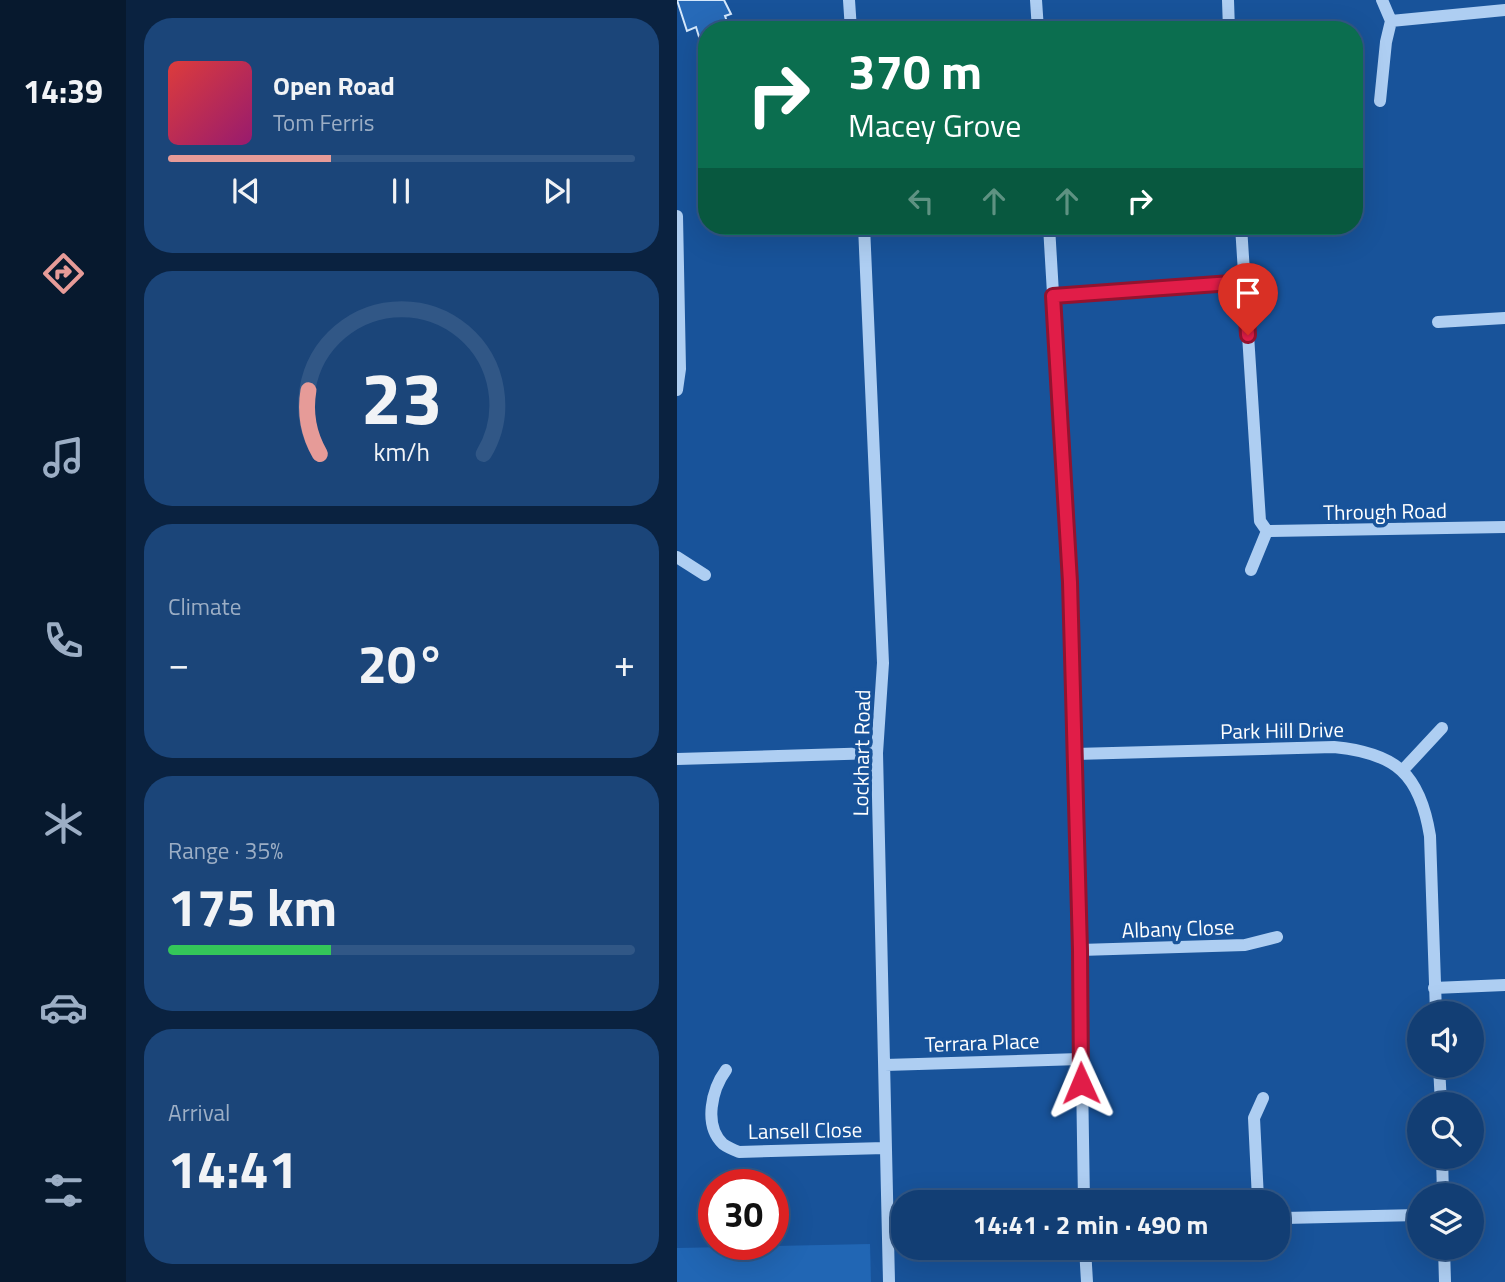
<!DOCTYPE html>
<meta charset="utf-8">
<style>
:root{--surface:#123e74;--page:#1b4579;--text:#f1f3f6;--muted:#9caec5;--line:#315786;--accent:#e69b98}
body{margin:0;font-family:"Titillium Web",sans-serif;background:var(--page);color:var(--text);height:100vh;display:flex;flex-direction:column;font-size:26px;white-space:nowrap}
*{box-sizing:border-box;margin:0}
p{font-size:23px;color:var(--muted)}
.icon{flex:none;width:38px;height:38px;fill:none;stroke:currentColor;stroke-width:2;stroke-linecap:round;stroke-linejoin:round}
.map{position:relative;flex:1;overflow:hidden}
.panel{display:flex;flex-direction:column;gap:18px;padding:18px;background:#0a2240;width:551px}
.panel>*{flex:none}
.top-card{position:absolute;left:21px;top:21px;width:665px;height:214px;border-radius:28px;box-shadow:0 7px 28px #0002,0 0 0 2px var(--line);background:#0b6e4f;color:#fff;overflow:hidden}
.buttons{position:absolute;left:730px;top:1001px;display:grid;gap:14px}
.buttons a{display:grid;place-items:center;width:77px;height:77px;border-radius:50%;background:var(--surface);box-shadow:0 7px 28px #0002,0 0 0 2px var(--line);font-size:35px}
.speed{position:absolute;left:21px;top:1169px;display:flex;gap:14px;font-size:35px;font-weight:700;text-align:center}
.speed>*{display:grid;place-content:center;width:91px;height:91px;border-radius:50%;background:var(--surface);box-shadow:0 7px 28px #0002,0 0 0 2px var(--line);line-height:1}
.speed .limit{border:10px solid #d22;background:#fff;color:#111}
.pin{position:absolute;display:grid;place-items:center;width:60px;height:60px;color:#fff;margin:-72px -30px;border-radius:50% 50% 50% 0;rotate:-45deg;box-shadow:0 0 7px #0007}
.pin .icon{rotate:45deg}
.me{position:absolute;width:77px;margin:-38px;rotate:359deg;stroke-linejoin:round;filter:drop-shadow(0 0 5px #0008)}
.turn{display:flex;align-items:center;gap:24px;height:147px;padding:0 35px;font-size:32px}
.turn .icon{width:91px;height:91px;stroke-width:2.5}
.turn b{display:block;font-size:49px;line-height:60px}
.lanes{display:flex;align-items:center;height:66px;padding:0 35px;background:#0003;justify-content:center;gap:35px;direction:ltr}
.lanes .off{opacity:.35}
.big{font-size:52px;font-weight:700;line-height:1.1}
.panel .widget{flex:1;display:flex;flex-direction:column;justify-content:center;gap:10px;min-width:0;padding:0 24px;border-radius:28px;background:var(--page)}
.panel .dial{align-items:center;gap:0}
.dial svg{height:182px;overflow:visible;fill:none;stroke:var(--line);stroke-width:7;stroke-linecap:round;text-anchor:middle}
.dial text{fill:var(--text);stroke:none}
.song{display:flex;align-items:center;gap:21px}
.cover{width:84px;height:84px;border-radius:10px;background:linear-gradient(135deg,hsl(0 70% 55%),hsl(320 70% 35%))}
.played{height:7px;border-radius:4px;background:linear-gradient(90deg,var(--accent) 35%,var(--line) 35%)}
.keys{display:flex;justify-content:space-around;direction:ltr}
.heat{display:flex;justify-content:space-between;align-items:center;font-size:38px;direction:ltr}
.charge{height:10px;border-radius:5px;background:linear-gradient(90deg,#34c759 35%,var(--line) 0)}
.trip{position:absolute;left:214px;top:1190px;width:399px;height:70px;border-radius:28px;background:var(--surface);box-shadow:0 7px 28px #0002,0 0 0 2px var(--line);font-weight:700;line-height:70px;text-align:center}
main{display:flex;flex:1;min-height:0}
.menu{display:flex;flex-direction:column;width:126px;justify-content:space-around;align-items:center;background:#07192e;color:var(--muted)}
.menu .icon{width:49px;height:49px}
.menu .selected{color:var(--accent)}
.menu b{font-size:32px;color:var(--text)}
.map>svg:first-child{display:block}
</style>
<main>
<nav class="menu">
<b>14:39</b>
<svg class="icon selected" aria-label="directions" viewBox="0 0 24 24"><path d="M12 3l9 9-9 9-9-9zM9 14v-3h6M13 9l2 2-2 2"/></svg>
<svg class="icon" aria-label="music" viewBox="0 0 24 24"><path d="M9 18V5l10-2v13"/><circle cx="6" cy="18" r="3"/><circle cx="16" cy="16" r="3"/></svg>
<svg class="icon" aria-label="phone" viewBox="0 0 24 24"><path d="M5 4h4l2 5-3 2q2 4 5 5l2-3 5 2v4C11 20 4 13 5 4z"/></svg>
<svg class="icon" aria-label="climate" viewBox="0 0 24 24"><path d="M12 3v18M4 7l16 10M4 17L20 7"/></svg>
<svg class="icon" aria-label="car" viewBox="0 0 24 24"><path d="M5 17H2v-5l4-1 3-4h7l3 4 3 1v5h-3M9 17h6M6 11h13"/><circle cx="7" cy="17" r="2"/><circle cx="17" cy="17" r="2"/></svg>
<svg class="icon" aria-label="filters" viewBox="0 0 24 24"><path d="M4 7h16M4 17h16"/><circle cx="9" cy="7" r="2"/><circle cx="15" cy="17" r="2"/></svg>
</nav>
<section class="panel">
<div class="widget">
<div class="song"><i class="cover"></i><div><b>Open Road</b><p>Tom Ferris</p></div></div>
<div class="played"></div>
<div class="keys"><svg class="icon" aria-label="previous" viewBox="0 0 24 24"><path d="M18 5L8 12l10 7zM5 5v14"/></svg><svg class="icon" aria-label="pause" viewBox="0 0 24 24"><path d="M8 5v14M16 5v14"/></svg><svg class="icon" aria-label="next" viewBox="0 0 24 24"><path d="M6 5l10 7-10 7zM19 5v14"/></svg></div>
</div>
<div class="widget dial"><svg viewBox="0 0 100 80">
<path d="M14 69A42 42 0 1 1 86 69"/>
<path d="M14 69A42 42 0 0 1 9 41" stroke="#e69b98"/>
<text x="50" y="56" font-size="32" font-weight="700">23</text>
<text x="50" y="72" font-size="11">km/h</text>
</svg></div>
<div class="widget"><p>Climate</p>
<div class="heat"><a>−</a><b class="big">20°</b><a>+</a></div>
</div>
<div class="widget"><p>Range · 35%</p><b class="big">175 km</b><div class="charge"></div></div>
<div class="widget"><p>Arrival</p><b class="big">14:41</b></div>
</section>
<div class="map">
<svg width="828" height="1282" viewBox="0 0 828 1282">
<rect width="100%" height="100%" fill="#18539a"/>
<!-- green -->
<path fill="#2166b4" d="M 193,1244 L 194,1282 L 0,1282 L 0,1248 Z"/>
<!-- building -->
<path fill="#276ab8" stroke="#d5e8fc" stroke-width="2" d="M 0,0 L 47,0 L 54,14 L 48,16 L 53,30 L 30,30 L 30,52 L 27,53 L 19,27 L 10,31 Z"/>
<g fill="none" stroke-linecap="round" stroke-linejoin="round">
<!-- minor -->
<path stroke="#aecef2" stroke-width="12" d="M 172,0 L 174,30
M 359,0 L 361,30
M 551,0 L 552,30
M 714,21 L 828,10
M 703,101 L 709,42 L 714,21 L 705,0
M 0,216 L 3,369 L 0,390
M 187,226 L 206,663 L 200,753 L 212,1282
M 372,226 L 393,581 L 403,950 L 407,1202
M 564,226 L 583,521 L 590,531 L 574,570
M 376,296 L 568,282
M 761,322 L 828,318
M 590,531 L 828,527
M 0,557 L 28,575
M 398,754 L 657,747 C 719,753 743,774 753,836 L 759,1013
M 0,759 L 200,753
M 725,771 L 765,728
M 403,950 L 568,945 L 600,937
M 757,988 L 828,985
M 208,1065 L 403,1059
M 762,1066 L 764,1104
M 49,1070 C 35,1089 26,1125 46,1144 C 50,1147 57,1150 62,1152 L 208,1148
M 765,1157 L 766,1195
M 583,1202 L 581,1199 L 577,1118 L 586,1098
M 600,1215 L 607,1218 L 742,1215
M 408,1248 L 410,1282
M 767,1248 L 768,1282"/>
</g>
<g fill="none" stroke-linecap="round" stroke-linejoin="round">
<defs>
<path id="route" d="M 404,1083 L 403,950 L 393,582 L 376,296 L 568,282 L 571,335"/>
</defs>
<!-- route casing -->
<use href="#route" stroke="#92132f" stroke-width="18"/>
<!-- route -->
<use href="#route" stroke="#e11d48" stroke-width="12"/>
</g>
<g text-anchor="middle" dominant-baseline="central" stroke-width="7" stroke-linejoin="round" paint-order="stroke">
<!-- street labels -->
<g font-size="21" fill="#fff" stroke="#18539a">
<text transform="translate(708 511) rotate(-1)">Through Road</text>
<text transform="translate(605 730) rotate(-1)">Park Hill Drive</text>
<text transform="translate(184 753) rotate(-89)">Lockhart Road</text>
<text transform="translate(501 928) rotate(-2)">Albany Close</text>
<text transform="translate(305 1042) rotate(-2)">Terrara Place</text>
<text transform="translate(128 1130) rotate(-1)">Lansell Close</text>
</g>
</g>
</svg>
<div class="buttons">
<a><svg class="icon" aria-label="sound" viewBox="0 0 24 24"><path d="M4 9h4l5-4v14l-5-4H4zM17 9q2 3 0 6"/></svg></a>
<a><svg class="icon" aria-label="search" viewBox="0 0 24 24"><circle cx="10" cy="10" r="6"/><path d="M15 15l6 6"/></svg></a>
<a><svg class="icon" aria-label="layers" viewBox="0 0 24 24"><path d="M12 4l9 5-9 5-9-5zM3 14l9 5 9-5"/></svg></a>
</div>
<div class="speed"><div class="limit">30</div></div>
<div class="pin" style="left:571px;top:335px;background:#d93025"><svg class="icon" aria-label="arrive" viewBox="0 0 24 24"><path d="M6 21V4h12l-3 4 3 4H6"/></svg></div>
<svg class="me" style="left:404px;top:1083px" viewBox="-20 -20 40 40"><path d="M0-17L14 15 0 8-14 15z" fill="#e11d48" stroke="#fff" stroke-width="4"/></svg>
<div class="trip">14:41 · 2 min · 490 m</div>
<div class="top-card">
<div class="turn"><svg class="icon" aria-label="right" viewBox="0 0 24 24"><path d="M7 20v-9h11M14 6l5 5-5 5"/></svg><div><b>370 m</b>Macey Grove</div></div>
<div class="lanes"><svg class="icon off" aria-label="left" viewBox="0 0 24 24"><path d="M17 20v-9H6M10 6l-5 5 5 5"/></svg><svg class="icon off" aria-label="ahead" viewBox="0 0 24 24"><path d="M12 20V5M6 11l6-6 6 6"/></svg><svg class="icon off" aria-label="ahead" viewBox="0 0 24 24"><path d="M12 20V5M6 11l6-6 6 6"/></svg><svg class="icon" aria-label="right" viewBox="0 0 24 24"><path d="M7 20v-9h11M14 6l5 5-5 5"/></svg></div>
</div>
</div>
</main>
